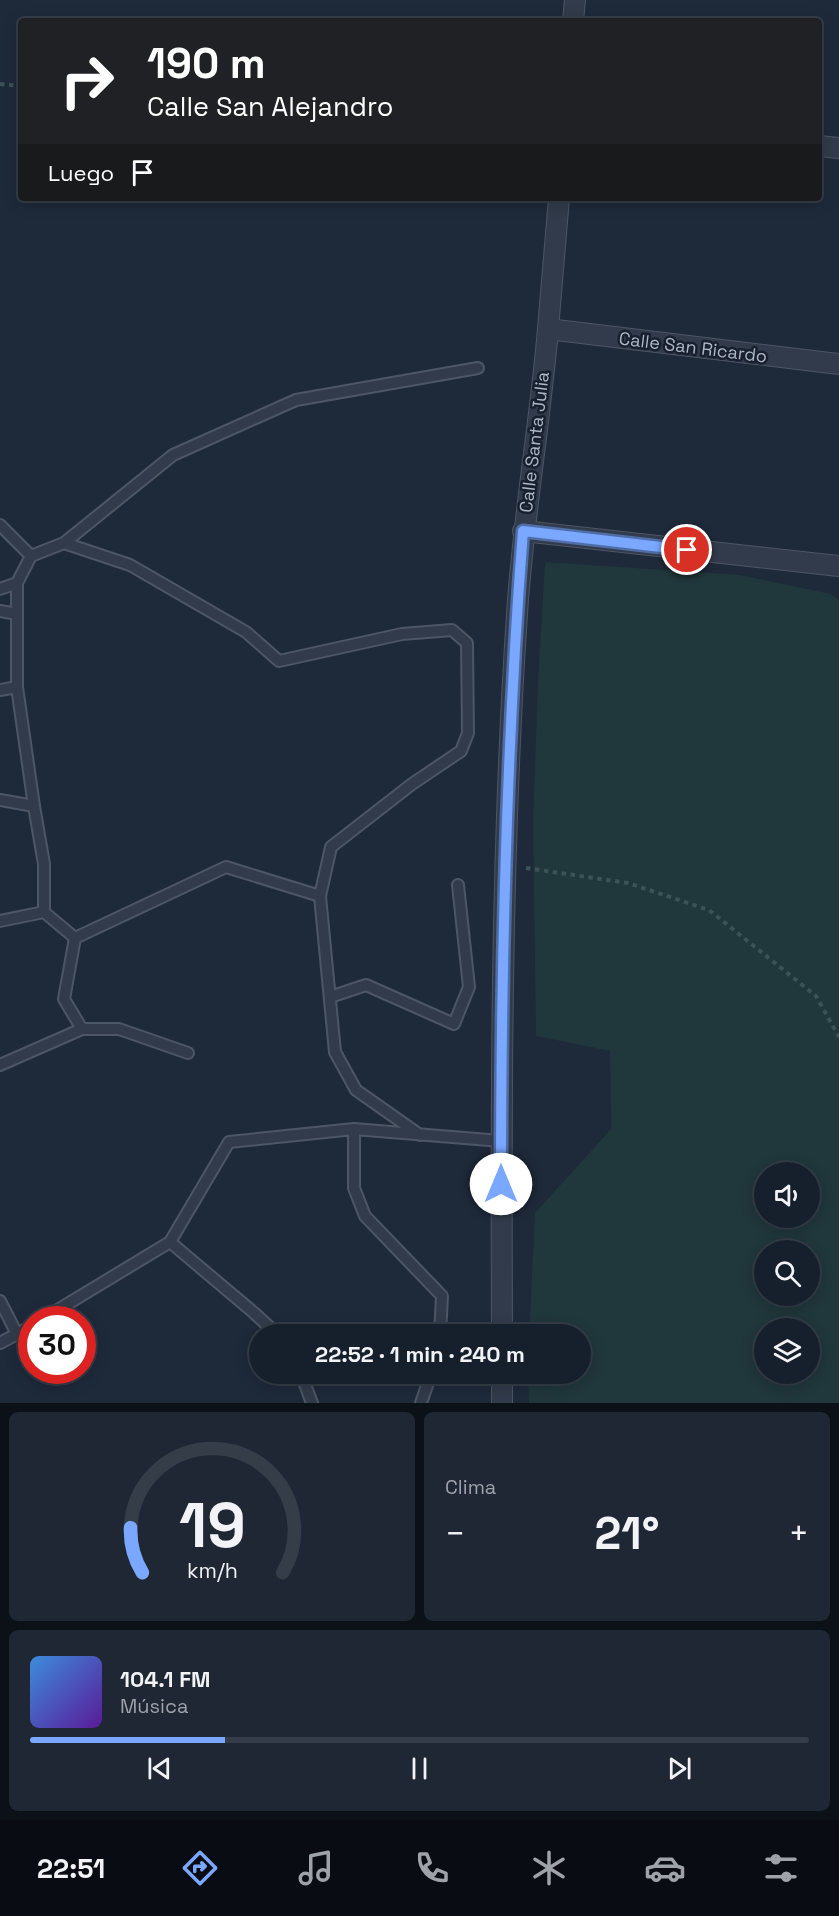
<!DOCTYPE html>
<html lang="es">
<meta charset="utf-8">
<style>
:root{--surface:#161f2c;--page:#1f2734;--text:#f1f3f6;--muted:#9ea2a9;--line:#353d48;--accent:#7aa7ff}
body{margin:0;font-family:"Space Grotesk",sans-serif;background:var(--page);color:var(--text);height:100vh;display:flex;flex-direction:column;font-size:22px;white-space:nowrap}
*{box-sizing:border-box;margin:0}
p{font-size:20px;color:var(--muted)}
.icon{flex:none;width:33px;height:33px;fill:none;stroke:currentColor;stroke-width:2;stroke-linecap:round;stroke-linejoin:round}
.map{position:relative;height:1403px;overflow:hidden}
.side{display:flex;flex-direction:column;gap:9px;padding:9px;background:#0c1118;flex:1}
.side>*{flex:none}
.top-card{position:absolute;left:18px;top:18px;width:804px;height:183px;border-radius:6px;box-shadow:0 3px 15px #0003,0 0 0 2px var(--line);background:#202124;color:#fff;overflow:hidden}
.buttons{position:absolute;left:754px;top:1162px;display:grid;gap:12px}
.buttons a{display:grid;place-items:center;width:66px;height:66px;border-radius:50%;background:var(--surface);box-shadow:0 3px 15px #0003,0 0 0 2px var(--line);font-size:30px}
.speed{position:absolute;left:18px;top:1306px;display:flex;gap:12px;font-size:30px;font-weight:700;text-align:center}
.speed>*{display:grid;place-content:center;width:78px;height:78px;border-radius:50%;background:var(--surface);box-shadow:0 3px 15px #0003,0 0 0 2px var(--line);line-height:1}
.speed .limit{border:9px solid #d22;background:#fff;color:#111}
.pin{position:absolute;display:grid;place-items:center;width:51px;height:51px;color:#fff;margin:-26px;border:3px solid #fff;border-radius:50%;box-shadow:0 2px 6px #0007}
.me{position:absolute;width:66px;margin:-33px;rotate:0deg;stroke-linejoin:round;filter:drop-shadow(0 0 4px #0008)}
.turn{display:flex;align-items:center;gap:21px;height:126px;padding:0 30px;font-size:27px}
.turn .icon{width:78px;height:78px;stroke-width:2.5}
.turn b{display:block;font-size:42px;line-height:51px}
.then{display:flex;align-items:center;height:57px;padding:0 30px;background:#0003;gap:12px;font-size:22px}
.big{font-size:45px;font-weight:800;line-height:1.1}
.side .tile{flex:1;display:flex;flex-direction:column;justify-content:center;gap:9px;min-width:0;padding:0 21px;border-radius:9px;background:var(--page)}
.side .dial{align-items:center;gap:0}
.dial svg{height:156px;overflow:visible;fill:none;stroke:var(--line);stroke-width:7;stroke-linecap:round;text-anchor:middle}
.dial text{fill:var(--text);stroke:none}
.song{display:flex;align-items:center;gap:18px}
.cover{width:72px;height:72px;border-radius:9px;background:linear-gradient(135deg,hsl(210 70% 55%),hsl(270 70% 35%))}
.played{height:6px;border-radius:3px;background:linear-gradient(90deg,var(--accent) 25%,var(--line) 25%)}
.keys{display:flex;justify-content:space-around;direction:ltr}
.heat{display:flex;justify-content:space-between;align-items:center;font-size:33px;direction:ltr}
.side .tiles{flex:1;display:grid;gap:9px;grid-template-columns:1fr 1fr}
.tile:last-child{grid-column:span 2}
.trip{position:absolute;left:249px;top:1324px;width:342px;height:60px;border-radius:30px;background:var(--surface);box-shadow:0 3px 15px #0003,0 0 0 2px var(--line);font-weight:800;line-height:60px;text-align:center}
.tabs{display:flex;height:96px;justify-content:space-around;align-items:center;background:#090c12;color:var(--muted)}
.tabs .icon{width:42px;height:42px}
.tabs .selected{color:var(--accent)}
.tabs b{font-size:27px;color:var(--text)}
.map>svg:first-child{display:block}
</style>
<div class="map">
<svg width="839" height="1403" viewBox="0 0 839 1403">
<rect width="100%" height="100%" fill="#1e293a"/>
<!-- green -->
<path fill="#20373b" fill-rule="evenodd" d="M 545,562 L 740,575 L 831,594 L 839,600 L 839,1403 L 529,1403 L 528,1374 L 580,1374 L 580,1335 L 529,1335 L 535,1213 L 611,1129 L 610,1051 L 536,1036 L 533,823 L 538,681 ZM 765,1173 L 810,1173 L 810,1218 L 765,1218 ZM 765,1251 L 810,1251 L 810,1296 L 765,1296 ZM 765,1329 L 810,1329 L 810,1374 L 765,1374 Z"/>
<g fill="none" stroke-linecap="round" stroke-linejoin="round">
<defs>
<path id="service" d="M 0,525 L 31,556
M 64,543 L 173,455 L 296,400 L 478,368
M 0,589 L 17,583
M 0,611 L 17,614
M 0,690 L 17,687
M 0,800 L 34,806
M 320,896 L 331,847 L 412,784 L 461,751 L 468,733 L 467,643 L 452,630 L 402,634 L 279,661 L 246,632 L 130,565 L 64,543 L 31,556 L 17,583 L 17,687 L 34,806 L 44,864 L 44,912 L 75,938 L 226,867 L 320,896 L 335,1052 L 356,1090 L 420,1135
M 0,921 L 44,912
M 75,938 L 64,999 L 82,1029
M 330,997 L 366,985 L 454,1024 L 469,987 L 458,885
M 0,1065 L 82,1029 L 119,1029 L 188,1053
M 354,1129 L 354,1188 L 365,1216 L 442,1296 L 440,1335
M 170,1242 L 253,1312 L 278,1335
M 0,1301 L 17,1334
M 41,1320 L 170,1242 L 229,1142 L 354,1129 L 501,1141
M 0,1343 L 32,1326
M 301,1374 L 312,1403
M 421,1403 L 431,1374"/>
<path id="minor" d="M 573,21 L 575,0
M 819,146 L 839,148
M 548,329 L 839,364
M 523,531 L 839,566
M 502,1335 C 501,1094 501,854 517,614 C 523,518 540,424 548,329 C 552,286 555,242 559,198
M 502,1374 L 502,1403"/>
</defs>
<!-- service casing -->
<use href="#service" stroke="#4d5665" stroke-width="14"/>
<!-- minor casing -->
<use href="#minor" stroke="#4d5665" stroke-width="22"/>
<!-- path -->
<path stroke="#3b5356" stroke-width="4" stroke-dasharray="4.5 4.5" stroke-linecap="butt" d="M 0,84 L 21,86
M 526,868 L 628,883 L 709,910 L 816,996 L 839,1037"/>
<!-- service -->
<use href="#service" stroke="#323b4b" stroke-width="10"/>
<!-- minor -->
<use href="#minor" stroke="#323b4b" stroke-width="20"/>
</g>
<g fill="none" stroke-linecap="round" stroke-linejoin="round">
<defs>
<path id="route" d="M 501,1184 C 501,966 506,748 523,531 L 687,550"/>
</defs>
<!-- route casing -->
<use href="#route" stroke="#4f6da6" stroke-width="15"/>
<!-- route -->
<use href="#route" stroke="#7aa7ff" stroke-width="10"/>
</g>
<g text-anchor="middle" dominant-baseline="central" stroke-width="5" stroke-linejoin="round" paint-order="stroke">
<!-- street labels -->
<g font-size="18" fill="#adb6c7" stroke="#18202f">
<text transform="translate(693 347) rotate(7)">Calle San Ricardo</text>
<text transform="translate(534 442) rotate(-83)">Calle Santa Julia</text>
</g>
</g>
</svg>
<div class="buttons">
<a><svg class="icon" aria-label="sound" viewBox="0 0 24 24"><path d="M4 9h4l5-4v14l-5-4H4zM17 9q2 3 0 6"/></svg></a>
<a><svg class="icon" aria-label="search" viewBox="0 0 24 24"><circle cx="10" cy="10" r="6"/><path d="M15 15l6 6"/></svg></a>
<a><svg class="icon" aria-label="layers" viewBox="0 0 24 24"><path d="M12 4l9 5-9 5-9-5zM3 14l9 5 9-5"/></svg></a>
</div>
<div class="speed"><div class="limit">30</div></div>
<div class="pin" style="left:687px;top:550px;background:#d93025"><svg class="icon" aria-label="arrive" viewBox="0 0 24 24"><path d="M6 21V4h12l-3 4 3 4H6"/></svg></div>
<svg class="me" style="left:501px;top:1184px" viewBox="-20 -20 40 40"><circle r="19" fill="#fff"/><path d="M0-13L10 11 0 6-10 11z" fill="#7aa7ff"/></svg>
<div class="trip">22:52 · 1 min · 240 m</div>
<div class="top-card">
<div class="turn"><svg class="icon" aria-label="right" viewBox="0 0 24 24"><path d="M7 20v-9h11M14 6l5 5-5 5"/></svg><div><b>190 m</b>Calle San Alejandro</div></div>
<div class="then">Luego<svg class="icon" aria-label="arrive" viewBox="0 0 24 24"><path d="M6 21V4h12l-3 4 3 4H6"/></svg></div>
</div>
</div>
<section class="side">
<div class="tiles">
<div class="tile dial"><svg viewBox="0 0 100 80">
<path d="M14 69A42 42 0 1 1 86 69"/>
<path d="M14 69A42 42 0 0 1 8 46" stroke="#7aa7ff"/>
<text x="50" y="56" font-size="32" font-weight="700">19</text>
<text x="50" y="72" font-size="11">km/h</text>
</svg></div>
<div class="tile"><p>Clima</p>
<div class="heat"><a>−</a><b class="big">21°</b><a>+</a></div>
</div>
<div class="tile">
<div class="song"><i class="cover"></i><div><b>104.1 FM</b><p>Música</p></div></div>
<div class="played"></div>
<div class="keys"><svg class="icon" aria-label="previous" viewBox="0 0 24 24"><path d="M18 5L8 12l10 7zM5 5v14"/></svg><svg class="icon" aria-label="pause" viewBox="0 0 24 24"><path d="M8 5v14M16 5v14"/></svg><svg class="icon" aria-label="next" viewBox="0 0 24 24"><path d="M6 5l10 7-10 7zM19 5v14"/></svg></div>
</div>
</div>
</section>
<nav class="tabs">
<b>22:51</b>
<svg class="icon selected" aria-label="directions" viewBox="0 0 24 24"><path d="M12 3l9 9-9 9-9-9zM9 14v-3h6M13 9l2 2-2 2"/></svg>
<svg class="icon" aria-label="music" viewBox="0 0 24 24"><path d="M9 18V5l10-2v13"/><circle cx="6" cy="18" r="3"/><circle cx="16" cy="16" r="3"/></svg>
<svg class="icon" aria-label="phone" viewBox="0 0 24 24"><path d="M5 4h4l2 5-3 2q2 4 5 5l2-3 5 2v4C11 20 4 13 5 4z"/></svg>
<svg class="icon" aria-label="climate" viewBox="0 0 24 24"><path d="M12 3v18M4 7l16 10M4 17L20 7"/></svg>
<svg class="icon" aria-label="car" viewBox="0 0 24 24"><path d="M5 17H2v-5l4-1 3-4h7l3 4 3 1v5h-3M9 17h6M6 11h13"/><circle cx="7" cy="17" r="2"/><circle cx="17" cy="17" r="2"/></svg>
<svg class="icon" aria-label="filters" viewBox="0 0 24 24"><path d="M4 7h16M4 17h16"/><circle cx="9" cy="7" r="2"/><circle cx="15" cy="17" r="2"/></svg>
</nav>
